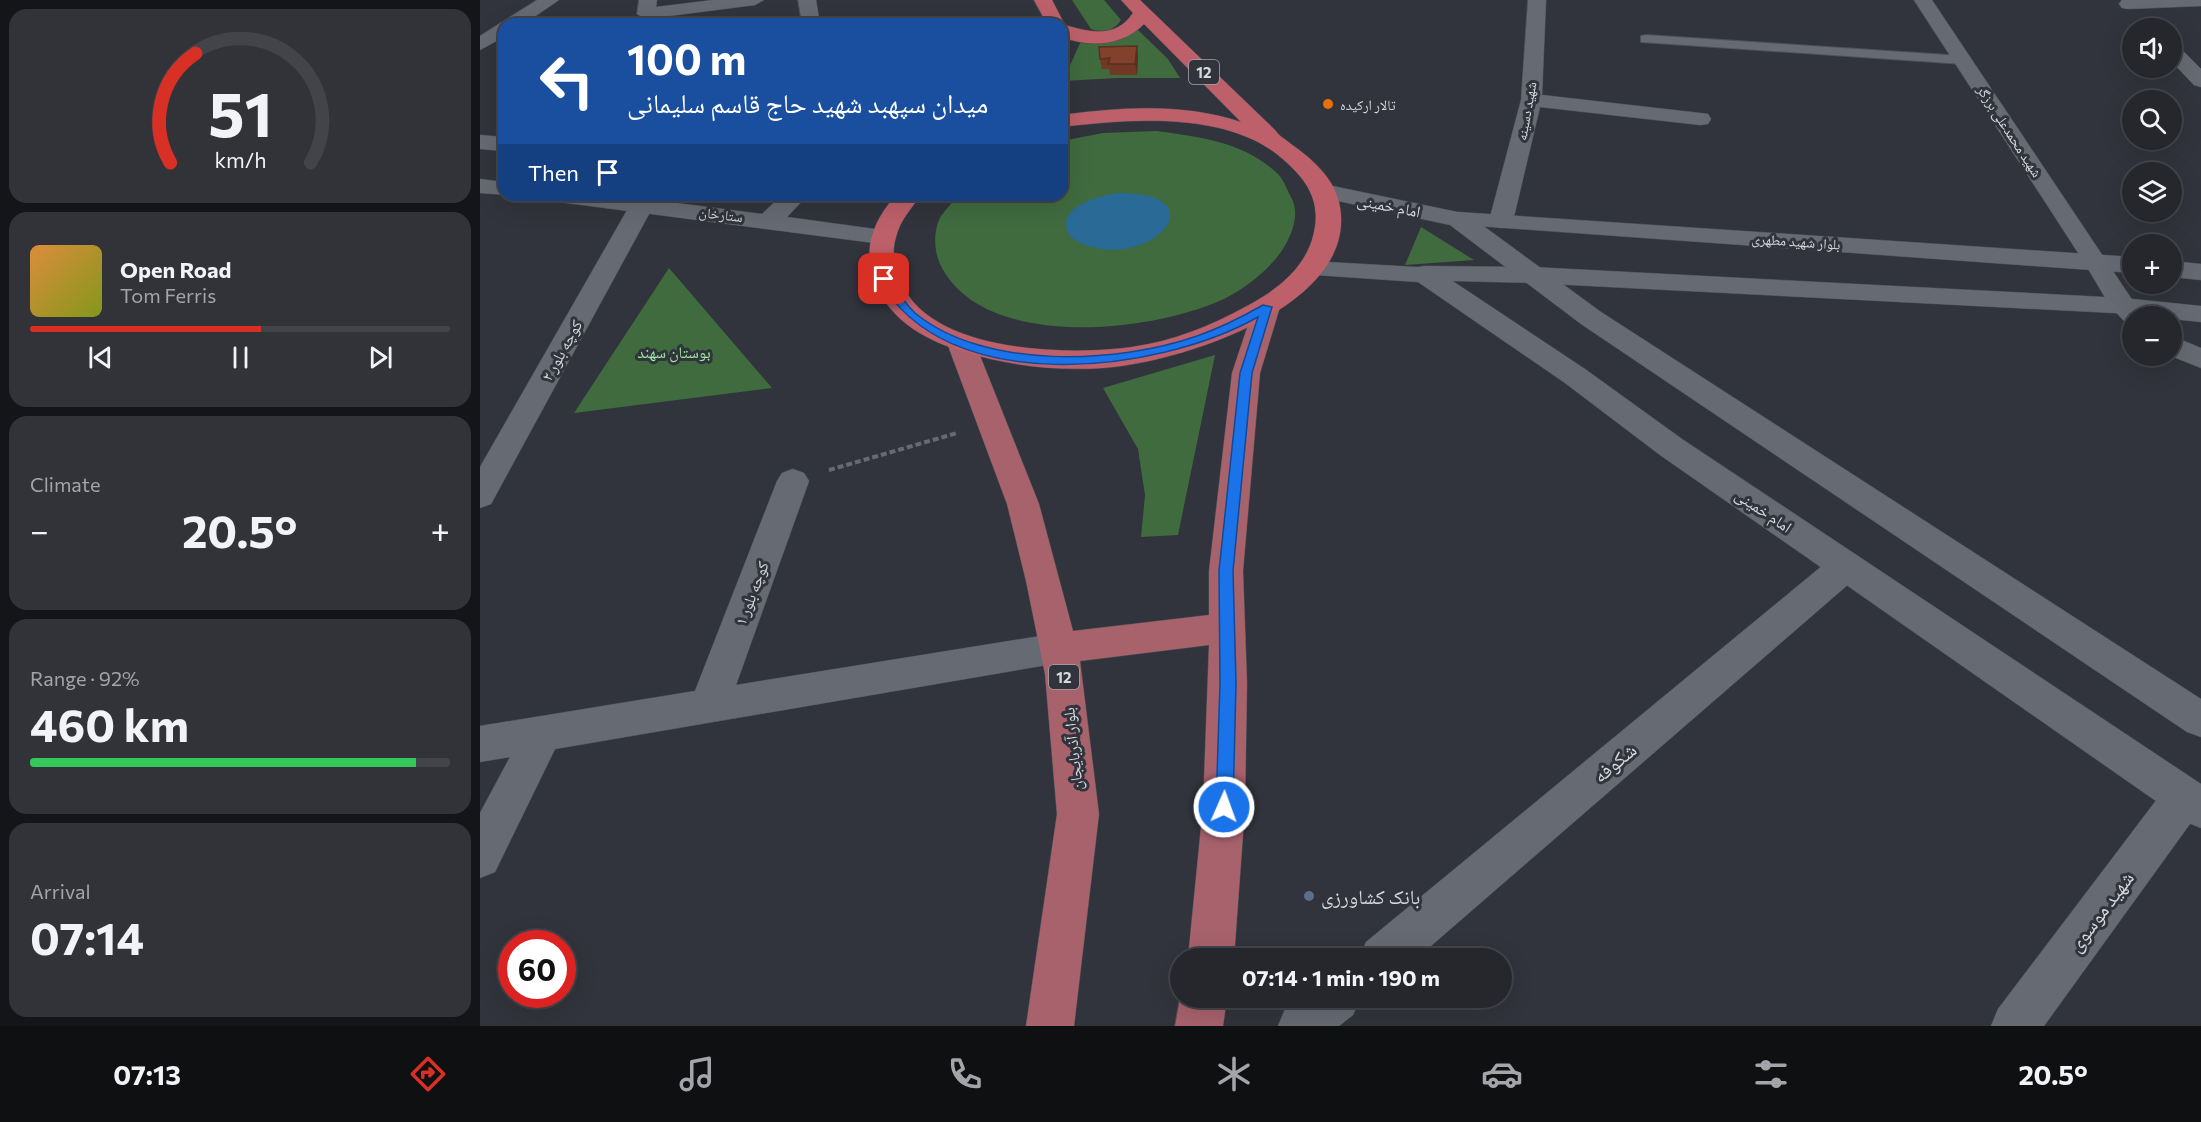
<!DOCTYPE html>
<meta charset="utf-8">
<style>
:root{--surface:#25272d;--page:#313339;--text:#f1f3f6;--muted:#a3a5aa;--line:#424449;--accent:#d93025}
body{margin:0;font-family:Commissioner,"Noto Naskh Arabic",sans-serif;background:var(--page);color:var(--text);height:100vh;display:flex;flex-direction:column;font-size:22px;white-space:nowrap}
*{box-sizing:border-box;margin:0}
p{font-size:20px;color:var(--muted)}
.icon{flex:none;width:33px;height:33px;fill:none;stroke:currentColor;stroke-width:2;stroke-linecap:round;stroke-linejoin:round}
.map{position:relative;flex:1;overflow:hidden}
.side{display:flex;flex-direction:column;gap:9px;padding:9px;background:#141519;width:480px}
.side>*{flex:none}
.banner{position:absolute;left:18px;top:18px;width:570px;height:183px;border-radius:18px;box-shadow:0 6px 24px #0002,0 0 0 2px var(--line);background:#1a4fa0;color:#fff;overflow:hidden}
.fabs{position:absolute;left:1642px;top:18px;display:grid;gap:12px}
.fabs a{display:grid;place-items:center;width:60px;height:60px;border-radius:50%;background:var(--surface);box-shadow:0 6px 24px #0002,0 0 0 2px var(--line);font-size:30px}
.speed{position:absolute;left:18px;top:930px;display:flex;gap:12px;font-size:30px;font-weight:700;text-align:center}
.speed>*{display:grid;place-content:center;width:78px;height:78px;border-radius:50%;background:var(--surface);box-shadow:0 6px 24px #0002,0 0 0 2px var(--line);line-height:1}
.speed .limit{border:9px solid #d22;background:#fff;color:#111}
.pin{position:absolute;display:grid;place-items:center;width:51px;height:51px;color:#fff;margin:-26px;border-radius:12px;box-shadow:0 3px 9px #0006}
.me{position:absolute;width:66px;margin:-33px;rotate:2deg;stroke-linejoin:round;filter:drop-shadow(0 0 4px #0008)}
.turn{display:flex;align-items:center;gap:21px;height:126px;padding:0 30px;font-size:27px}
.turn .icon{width:78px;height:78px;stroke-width:2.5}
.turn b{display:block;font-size:42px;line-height:51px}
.then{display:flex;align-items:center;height:57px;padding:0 30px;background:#0003;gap:12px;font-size:22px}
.big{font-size:45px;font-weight:700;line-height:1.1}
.side .widget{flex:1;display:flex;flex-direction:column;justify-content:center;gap:9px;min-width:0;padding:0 21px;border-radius:18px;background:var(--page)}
.side .dial{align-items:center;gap:0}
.dial svg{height:156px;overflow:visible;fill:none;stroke:var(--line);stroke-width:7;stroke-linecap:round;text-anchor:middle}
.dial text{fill:var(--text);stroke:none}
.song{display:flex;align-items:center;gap:18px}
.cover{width:72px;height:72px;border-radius:9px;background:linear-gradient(135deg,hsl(30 70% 55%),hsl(70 70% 35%))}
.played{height:6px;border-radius:3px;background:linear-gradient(90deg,var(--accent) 55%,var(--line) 55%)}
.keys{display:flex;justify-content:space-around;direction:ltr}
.heat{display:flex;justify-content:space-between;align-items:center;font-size:33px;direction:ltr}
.charge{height:9px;border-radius:4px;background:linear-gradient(90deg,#34c759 92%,var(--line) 0)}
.trip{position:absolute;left:690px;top:948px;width:342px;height:60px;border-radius:30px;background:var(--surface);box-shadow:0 6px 24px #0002,0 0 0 2px var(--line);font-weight:700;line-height:60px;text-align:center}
.tabs{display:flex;height:96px;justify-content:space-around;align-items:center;background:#0f1012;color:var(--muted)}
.tabs .icon{width:42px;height:42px}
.tabs .active{color:var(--accent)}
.tabs b{font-size:27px;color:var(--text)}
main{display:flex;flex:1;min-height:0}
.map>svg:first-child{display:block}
</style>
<main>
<section class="side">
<div class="widget dial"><svg viewBox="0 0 100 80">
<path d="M14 69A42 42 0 1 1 86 69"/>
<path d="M14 69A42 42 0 0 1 27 13" stroke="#d93025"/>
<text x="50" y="56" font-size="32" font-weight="700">51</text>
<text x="50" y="72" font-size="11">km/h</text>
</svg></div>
<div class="widget">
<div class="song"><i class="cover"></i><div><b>Open Road</b><p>Tom Ferris</p></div></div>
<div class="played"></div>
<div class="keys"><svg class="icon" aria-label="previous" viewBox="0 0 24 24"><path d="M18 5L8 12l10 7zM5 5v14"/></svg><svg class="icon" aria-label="pause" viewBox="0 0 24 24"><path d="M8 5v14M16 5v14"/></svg><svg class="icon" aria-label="next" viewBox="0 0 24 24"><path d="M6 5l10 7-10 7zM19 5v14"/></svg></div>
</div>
<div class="widget"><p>Climate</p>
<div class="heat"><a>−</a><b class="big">20.5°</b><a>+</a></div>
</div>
<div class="widget"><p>Range · 92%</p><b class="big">460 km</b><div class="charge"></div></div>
<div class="widget"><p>Arrival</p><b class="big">07:14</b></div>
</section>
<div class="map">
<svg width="1721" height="1026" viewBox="0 0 1721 1026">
<rect width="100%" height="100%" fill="#31343c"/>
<!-- green -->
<path fill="#3f6b3f" d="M 592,0 L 624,0 L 641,20 C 634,31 623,33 611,29 Z
M 657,29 L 688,59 L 700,78 L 637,78 L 583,81 L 601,41 C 622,43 641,44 657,29 Z
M 676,131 C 720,137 765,142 798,174 C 804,180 807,190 811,197 C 821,215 811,237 801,252 C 787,271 767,287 746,298 C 673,333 502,352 460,264 C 454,251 453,230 461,216 C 466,209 473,202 478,195 L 582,195 L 582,141 L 623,133 Z
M 941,227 L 994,260 L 925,265 Z
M 189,268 L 292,388 L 94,413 Z
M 735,355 L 698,535 L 661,537 L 665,495 L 658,449 L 623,388 Z"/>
<!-- water -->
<path fill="#296a96" d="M 637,193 C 738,192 676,267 608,246 C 599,243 590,239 587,230 C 579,205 621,196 637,193 Z"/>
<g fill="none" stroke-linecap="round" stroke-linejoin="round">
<defs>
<path id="service" d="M 1166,35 L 1483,56 L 1490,60 L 1483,64 L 1161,42 L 1161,36 Z"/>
<path id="minor" d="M 57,0 L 79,0 L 44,24 L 24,24 L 24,37 L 0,50 L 0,36 Z
M 159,0 L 177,0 L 176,7 L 233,0 L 284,0 L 275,5 L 166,19 L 157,14 Z
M 318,0 L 336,0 L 340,24 L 322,24 Z
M 1048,0 L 1066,0 L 1062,95 L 1220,113 L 1228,114 L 1231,119 L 1228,124 L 1220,125 L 1060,107 L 1033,221 L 1030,226 L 1021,228 L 1012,226 L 1009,221 L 1041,100 Z
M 1434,0 L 1452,0 L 1653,301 L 1668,316 L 1653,316 L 1653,324 L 1645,322 L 1630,306 L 1604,262 Z
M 1642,0 L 1721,0 L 1721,6 L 1648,9 L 1642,8 L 1639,4 Z
M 1692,45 L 1699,47 L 1721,69 L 1721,87 L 1714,85 L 1692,62 Z
M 162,198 L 170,200 L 174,205 L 11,504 L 0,508 L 0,467 L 150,205 L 154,200 Z
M 1692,336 L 1721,348 L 1721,368 L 1691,356 Z
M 313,469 L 324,473 L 329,481 L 256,685 L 579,633 L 592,637 L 597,648 L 592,659 L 579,663 L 75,749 L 15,872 L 0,878 L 0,813 L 30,757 L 0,762 L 0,726 L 215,691 L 297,481 L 302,473 Z
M 1366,553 L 1378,556 L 1383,566 L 1378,576 L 937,958 L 879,958 L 886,942 L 1354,556 Z
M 1705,777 L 1721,785 L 1720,810 L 1564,1026 L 1511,1026 L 1518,1009 L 1690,782 Z
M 819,998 L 880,998 L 873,1015 L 859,1026 L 798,1026 L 805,1009 Z"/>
<path id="tertiary" d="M 978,212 L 1653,257 L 1653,273 L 969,224 L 966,219 L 969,214 Z
M 1692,261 L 1721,264 L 1721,280 L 1692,277 Z
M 944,266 L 1052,267 L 1643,298 L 1721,306 L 1721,322 L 1692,319 L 1692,316 L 1052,283 L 935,280 L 931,274 L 935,268 Z"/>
<path id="secondary" d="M 0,135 L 24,137 L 24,151 L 0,149 Z
M 0,179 L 24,182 L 24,195 L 28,195 L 0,193 Z
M 843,184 L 987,214 L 1121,312 L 1721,699 L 1721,737 L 1707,732 L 1101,324 L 970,225 L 835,196 L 831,191 L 835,186 Z
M 67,195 L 134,195 L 282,214 L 302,195 L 328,195 L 307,217 L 402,230 L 411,232 L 414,237 L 411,242 L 402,244 L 79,202 L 71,200 Z
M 830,261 L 953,268 L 1105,369 L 1202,439 L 1721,784 L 1721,828 L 1706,822 L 1180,455 L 1085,383 L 938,282 L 821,274 L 817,269 L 821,264 Z"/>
<path id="primary" d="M 787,299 L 797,301 L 800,307 L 780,373 L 763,571 L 767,683 L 765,807 L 754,958 L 708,958 L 723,807 L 729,645 L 600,661 L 619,814 L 594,1026 L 546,1026 L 577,814 L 565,674 L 546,581 L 527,504 L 467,343 L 471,337 L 481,334 L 491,337 L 495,343 L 559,504 L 593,631 L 729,615 L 729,571 L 752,373 L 774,307 L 777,301 Z
M 700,998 L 747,998 L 743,1026 L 695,1026 Z"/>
<path id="trunk" d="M 554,0 L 572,0 L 585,25 C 609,32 636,39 653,13 L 641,0 L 660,0 L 795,130 C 800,137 804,138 811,144 C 831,158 853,177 859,202 C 883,306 698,363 623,368 C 577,371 532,366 488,353 C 449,342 410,322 395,282 C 382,249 393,221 416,195 L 441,195 C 431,209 420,220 416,237 C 411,253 415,267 421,282 C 450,353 588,356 652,347 C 693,341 731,326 767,306 C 795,291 822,271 832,240 C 844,201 826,178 798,155 C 743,111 647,119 582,127 L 582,115 C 642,107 703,103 761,122 L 664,24 C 643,46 609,48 582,37 L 582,24 L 567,24 Z"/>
</defs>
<!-- service casing -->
<use href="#service" stroke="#4e5157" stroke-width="2"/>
<!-- minor casing -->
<use href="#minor" stroke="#4e5157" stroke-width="1"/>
<!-- tertiary casing -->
<use href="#tertiary" stroke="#4e5157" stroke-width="1"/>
<!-- secondary casing -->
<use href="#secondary" stroke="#4e5157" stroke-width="1"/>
<!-- primary casing -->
<use href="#primary" stroke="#4e5157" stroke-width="1"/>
<!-- trunk casing -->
<use href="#trunk" stroke="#4e5157" stroke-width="1"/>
<!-- path -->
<path stroke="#686a71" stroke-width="4" stroke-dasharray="6 3" stroke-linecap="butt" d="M 349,470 L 477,433"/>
<!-- service -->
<use href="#service" fill="#666a73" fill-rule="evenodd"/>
<!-- minor -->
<use href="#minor" fill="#666a73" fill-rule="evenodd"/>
<!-- tertiary -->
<use href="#tertiary" fill="#666a73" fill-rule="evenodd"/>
<!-- secondary -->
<use href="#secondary" fill="#666a73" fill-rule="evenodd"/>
<!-- primary -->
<use href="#primary" fill="#a7626c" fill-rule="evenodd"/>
<!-- trunk -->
<use href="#trunk" fill="#bd606a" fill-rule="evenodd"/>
</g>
<!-- wall -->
<path fill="#703825" d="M 657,46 L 658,57 L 657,75 L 630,75 L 629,69 L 622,69 L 620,59 Z"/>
<!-- shaded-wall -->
<path fill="#5b2e1e" d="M 657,46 L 658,57 L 657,75 L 655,64 Z"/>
<!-- building -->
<path fill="#82412b" stroke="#5b2e1e" stroke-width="1.5" d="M 657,46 L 655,64 L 628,64 L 630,58 L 620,59 L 619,47 Z"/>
<!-- route -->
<path fill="#1a73e8" stroke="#114b97" stroke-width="1.5" d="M 400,276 L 408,276 C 416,289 423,302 435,313 C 504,370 637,364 717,336 C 740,328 762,317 783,305 L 792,307 L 772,373 L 753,571 L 756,683 L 753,807 L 750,812 L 744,815 L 738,812 L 736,807 L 740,683 L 739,571 L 760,373 L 778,317 C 677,374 465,399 399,279 Z"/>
<!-- markers -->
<circle fill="#e8710a" stroke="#31343c" stroke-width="2" cx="848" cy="104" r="6"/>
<circle fill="#5c6f8a" stroke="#31343c" stroke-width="2" cx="829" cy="896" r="6"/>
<g text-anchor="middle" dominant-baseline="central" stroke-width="6" stroke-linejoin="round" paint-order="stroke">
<!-- far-poi labels -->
<g font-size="14" fill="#d6d8dd" stroke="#31343c" text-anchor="start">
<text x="860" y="104">تالار ارکیده</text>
</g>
<!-- far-street labels -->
<g font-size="14" fill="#d6d8dd" stroke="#31343c">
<text transform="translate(1046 111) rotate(-80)">شهید دسینه</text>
<text transform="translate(1530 131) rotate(57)">شهید محمدعلی برزگر</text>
<text transform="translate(241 214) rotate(7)">ستارخان</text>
<text transform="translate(1316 241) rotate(4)">بلوار شهید مطهری</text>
</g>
<!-- shield labels -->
<g fill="#31343c" stroke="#a4a7ad" stroke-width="1.5">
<rect x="709" y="60" width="30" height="24" rx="4.5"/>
<rect x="569" y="665" width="30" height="24" rx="4.5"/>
</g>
<g font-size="15" font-weight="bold" fill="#d6d8dd">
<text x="724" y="72">12</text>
<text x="584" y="677">12</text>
</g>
<!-- street labels -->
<g font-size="16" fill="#d6d8dd" stroke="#31343c">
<text transform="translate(909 205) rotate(11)">امام خمینی</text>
<text transform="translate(81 350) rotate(-61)">کوچه بلور ۲</text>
<text transform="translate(1284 510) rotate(34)">امام خمینی</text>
<text transform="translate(271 593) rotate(-69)">کوچه بلور ۱</text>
<text transform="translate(592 749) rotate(-96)">بلوار آذربایجان</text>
</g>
<!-- park labels -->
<g font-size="16" fill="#a0eb9f" stroke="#31343c">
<text x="194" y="351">بوستان سهند</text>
</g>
<!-- near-street labels -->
<g font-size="20" fill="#d6d8dd" stroke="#31343c">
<text transform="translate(1134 762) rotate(-40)">شکوفه</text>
<text transform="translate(1620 911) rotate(-53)">شهید موسوی</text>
</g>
<!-- near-poi labels -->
<g font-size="20" fill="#d6d8dd" stroke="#31343c" text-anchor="start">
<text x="841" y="896">بانک کشاورزی</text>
</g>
</g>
</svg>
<div class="fabs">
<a><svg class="icon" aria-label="sound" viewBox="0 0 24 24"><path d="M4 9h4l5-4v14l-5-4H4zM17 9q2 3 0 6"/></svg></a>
<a><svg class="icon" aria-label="search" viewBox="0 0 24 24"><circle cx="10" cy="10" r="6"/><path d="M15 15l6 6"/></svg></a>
<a><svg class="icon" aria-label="layers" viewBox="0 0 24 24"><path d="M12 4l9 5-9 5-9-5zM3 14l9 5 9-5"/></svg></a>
<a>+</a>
<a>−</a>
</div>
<div class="speed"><div class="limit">60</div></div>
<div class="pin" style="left:404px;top:279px;background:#d93025"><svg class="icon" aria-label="arrive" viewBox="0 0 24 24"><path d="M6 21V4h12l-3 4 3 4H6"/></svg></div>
<svg class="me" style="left:744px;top:807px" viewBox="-20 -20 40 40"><circle r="17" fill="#1a73e8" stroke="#fff" stroke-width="3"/><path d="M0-11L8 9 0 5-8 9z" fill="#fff"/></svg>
<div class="trip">07:14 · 1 min · 190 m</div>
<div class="banner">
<div class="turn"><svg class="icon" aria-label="left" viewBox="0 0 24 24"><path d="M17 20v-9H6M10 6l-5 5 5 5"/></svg><div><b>100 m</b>میدان سپهبد شهید حاج قاسم سلیمانی</div></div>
<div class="then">Then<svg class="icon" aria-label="arrive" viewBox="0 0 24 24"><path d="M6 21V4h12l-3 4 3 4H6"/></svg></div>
</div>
</div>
</main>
<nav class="tabs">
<b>07:13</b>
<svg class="icon active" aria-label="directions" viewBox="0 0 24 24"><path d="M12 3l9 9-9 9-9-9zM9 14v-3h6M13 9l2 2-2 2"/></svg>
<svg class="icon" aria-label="music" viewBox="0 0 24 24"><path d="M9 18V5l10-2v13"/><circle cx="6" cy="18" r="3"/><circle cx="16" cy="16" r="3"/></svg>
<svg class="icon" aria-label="phone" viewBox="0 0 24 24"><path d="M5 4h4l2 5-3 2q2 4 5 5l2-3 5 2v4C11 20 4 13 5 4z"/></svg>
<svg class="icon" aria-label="climate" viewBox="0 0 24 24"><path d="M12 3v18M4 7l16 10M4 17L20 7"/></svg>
<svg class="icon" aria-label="car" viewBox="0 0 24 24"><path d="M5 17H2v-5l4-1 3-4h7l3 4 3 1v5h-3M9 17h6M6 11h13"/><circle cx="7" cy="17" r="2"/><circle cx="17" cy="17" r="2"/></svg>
<svg class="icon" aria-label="filters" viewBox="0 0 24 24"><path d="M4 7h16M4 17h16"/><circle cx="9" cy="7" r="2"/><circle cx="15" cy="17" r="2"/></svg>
<b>20.5°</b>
</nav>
